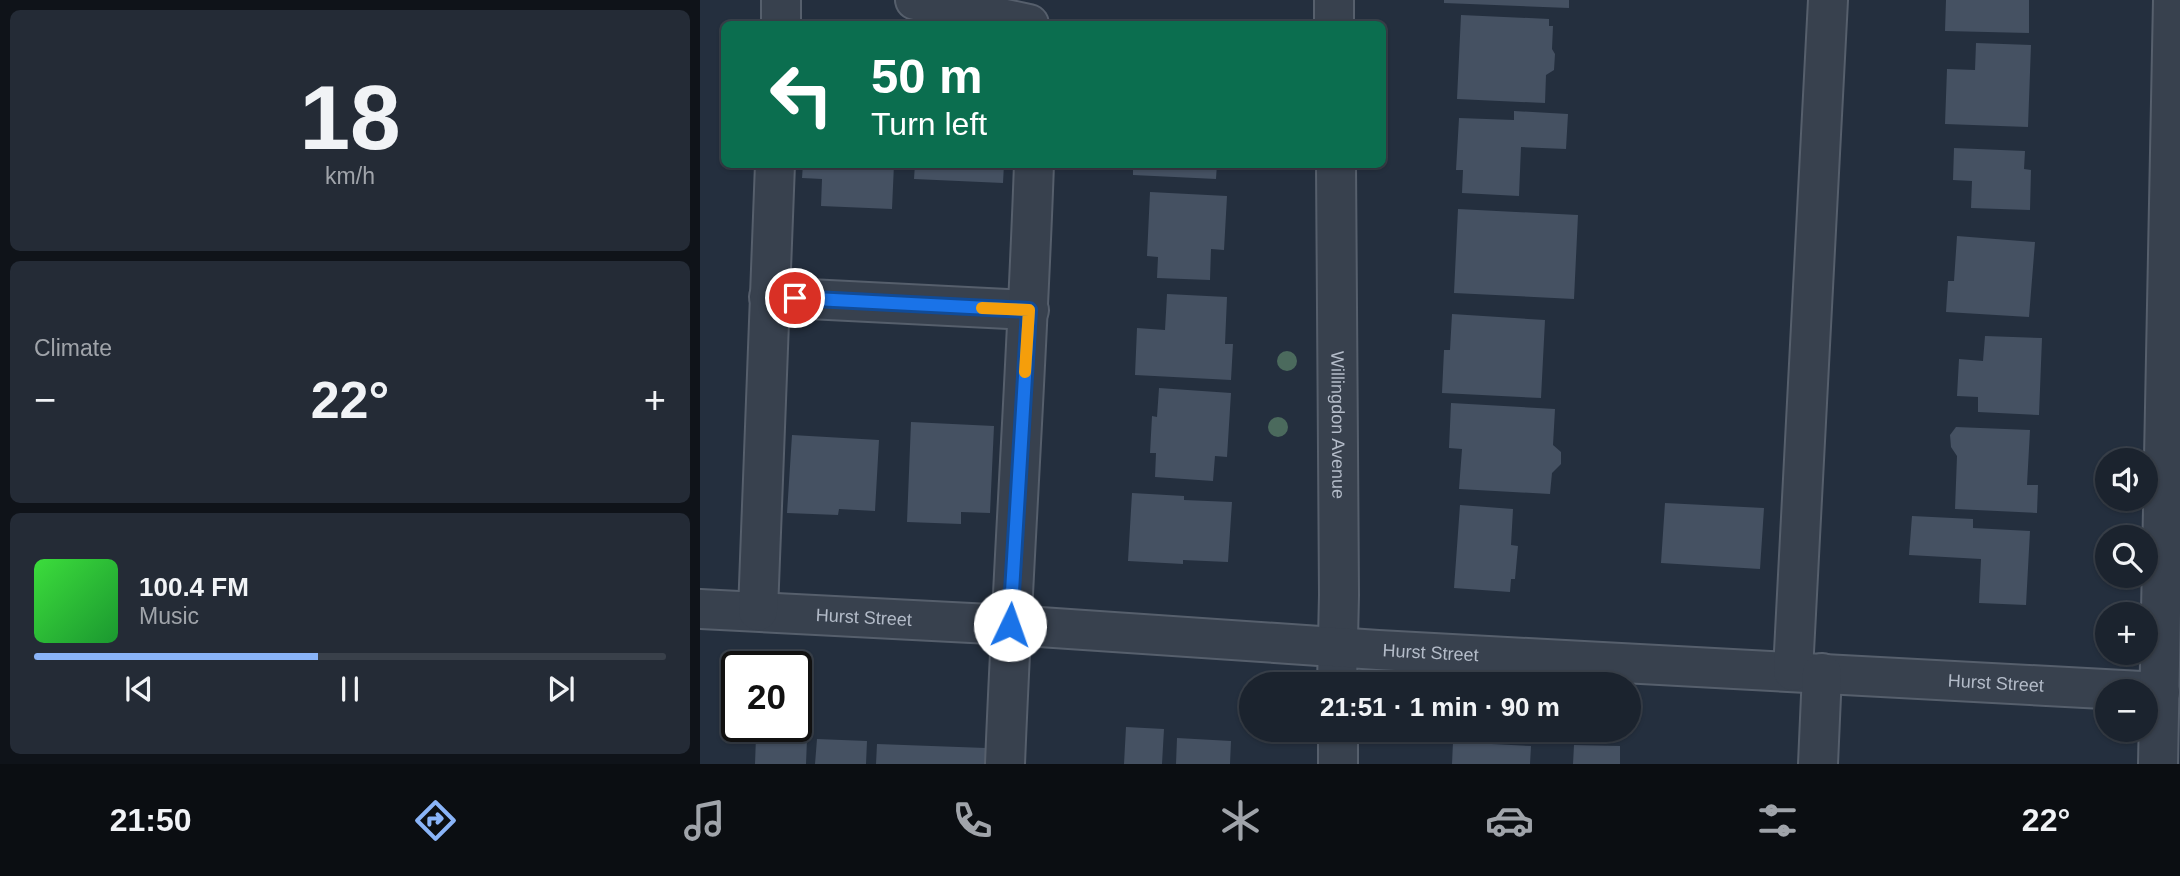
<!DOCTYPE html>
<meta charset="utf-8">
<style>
:root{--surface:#1b232e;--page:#242b36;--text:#f1f3f6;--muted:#a0a4aa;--line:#39404a;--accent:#8ab4f8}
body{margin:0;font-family:Arial,sans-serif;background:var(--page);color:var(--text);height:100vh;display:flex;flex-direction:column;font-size:26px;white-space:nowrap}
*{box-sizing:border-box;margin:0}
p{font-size:23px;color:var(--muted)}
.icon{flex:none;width:38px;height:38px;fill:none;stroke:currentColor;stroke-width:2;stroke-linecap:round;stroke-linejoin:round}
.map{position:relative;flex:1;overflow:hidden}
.panel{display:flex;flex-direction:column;gap:10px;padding:10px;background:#0f1319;width:700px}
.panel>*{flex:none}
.banner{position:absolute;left:21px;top:21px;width:665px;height:147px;border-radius:10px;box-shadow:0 2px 5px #0004,0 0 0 2px var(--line);background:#0b6e4f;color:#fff;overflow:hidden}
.buttons{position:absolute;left:1395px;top:448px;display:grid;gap:14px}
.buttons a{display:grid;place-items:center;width:63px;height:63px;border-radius:50%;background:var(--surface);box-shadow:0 2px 5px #0004,0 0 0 2px var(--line);font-size:35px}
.speed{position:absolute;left:21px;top:651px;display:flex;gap:14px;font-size:35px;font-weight:700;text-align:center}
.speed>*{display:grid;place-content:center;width:91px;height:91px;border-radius:50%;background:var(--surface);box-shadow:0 2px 5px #0004,0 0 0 2px var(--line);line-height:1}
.speed .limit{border:4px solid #111;border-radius:10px;background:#fff;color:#111}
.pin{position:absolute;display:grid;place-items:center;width:60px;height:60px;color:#fff;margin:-30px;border:4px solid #fff;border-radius:50%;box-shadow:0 2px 7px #0007}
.me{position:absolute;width:77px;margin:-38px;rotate:3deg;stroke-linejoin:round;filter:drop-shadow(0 0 5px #0008)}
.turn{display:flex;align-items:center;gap:24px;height:147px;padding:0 35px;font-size:32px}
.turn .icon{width:91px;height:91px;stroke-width:2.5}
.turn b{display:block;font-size:49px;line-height:60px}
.big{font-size:52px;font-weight:600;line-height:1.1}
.panel .tile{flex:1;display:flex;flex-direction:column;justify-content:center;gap:10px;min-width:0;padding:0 24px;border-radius:10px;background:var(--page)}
.panel .dial{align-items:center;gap:0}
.dial b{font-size:91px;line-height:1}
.song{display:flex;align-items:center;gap:21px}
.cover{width:84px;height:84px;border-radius:10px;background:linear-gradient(135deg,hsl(120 70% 55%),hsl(130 70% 35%))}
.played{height:7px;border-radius:4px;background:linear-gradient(90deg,var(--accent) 45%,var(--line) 45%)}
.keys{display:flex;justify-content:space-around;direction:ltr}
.heat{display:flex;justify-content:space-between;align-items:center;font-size:38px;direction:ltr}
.trip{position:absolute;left:539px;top:672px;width:402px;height:70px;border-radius:35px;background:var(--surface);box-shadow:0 2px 5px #0004,0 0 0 2px var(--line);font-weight:600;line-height:70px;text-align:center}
.dock{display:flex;height:112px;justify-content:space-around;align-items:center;background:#0b0e12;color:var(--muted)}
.dock .icon{width:49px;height:49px}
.dock .active{color:var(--accent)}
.dock b{font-size:32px;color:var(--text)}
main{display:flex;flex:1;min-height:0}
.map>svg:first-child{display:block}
</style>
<main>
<section class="panel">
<div class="tile dial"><b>18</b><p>km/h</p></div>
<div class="tile"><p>Climate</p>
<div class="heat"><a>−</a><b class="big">22°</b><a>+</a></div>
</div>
<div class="tile">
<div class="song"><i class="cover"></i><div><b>100.4 FM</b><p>Music</p></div></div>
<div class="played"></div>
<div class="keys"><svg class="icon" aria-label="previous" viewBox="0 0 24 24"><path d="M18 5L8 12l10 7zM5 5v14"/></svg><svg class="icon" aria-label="pause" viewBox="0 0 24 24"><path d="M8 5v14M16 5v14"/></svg><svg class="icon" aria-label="next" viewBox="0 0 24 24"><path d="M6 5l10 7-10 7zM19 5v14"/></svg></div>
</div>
</section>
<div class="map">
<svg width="1480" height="764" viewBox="0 0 1480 764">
<rect width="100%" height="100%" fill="#242f3e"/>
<!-- building -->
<path fill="#455162" d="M 744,0 L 869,0 L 869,8 L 744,3 Z
M 1246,0 L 1329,0 L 1329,33 L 1245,31 Z
M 761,15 L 849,19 L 849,26 L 853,26 L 852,49 L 855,54 L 854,70 L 846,75 L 845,103 L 757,99 Z
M 1276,43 L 1331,45 L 1328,127 L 1245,124 L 1247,69 L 1275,70 Z
M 814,111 L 868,114 L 866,149 L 821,147 L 819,196 L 762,193 L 763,170 L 756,170 L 759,118 L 814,120 Z
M 1254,148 L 1325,151 L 1324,169 L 1331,170 L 1330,210 L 1271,208 L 1272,181 L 1253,180 Z
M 103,164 L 194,164 L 192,209 L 121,206 L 122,179 L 102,178 Z
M 215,164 L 304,164 L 303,183 L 214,179 Z
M 433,164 L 517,164 L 516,179 L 433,175 Z
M 450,192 L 527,196 L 524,250 L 511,249 L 510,280 L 457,278 L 458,257 L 447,256 Z
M 758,209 L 878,215 L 874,299 L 754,293 Z
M 1257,236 L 1335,242 L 1329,317 L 1246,312 L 1248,281 L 1254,281 Z
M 467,294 L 527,297 L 525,344 L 533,344 L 531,380 L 435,375 L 437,328 L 465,330 Z
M 752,314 L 845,320 L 841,398 L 742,393 L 744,350 L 750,350 Z
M 1285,336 L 1342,338 L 1339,415 L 1278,412 L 1278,397 L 1257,396 L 1259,359 L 1283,361 Z
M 459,388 L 531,393 L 527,457 L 515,456 L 513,481 L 455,477 L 456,453 L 450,453 L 452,416 L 457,417 Z
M 751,403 L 855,409 L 853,445 L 861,452 L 861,464 L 852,473 L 850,494 L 759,489 L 762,449 L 749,448 Z
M 211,422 L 294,426 L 290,513 L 261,512 L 261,524 L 207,522 Z
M 1256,427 L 1330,430 L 1327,485 L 1338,485 L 1337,513 L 1255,509 L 1257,456 L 1251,447 L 1250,435 Z
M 92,435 L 179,440 L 175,511 L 139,509 L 138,515 L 87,513 Z
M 432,493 L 484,496 L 484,500 L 532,502 L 528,562 L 483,560 L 483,564 L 428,561 Z
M 965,503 L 1064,508 L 1060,569 L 961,563 Z
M 760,505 L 813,509 L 811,545 L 818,546 L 815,579 L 811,579 L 810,592 L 754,588 Z
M 1212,516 L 1273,519 L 1273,528 L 1330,531 L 1326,605 L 1279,603 L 1281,559 L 1209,555 Z
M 426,727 L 464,729 L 462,764 L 424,764 Z
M 56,736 L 107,739 L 106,764 L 55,764 Z
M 477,738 L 531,741 L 530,764 L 476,764 Z
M 117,739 L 167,741 L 166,764 L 115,764 Z
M 753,742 L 831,746 L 830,764 L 752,764 Z
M 177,744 L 286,748 L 285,764 L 176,764 Z
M 874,745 L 920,746 L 920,764 L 873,764 Z"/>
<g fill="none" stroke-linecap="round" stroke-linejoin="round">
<defs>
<g id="minor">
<path d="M 81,0 L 81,24"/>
<path d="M 215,0 L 329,24"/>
<path d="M 634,0 L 634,24"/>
<path id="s1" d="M 636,164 L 639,595 L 637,684"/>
<path d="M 69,297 L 329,310"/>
<path id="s2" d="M 0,609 L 310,625 L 678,650 L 1460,692"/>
<path d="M 58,611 L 75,164"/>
<path d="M 1093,671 L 1128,0"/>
<path d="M 638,730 L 638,764"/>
<path d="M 305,764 C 313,564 327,364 334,164"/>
<path d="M 1118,764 L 1122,673"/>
<path d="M 1458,764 L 1473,0"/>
</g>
</defs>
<!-- minor casing -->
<use href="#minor" stroke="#565f6c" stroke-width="42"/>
<!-- minor -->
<use href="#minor" stroke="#38414e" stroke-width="38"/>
</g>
<!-- trees -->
<g fill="#4b6a5d">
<circle cx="587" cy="361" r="10"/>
<circle cx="578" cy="427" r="10"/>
</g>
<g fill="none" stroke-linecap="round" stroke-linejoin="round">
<defs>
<path id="route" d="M 95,298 L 329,310 L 310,625"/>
</defs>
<!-- route casing -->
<use href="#route" stroke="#114b97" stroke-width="18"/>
<!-- route -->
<use href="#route" stroke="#1a73e8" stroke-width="12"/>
<!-- slow -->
<path stroke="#f59e0b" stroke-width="12" d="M 282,308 L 329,310 L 325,372"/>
</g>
<g text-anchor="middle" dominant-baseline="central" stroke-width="7" stroke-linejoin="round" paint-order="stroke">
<!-- street labels -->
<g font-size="18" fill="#b4bcc9" stroke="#1d2633">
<text stroke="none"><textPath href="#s1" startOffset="261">Willingdon Avenue</textPath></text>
<text stroke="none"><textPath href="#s2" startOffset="164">Hurst Street</textPath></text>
<text stroke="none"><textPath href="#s2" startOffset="732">Hurst Street</textPath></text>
<text stroke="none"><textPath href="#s2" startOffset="1298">Hurst Street</textPath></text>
</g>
</g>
</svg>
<div class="buttons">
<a><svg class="icon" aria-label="sound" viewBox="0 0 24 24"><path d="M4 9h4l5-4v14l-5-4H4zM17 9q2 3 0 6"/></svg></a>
<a><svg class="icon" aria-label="search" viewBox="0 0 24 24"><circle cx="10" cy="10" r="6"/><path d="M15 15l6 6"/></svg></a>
<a>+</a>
<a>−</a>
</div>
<div class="speed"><div class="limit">20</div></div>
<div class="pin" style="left:95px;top:298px;background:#d93025"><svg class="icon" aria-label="arrive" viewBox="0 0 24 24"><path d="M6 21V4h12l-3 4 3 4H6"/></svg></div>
<svg class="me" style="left:310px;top:625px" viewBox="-20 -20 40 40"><circle r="19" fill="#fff"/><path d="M0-13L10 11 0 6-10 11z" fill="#1a73e8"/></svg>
<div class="trip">21:51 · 1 min · 90 m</div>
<div class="banner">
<div class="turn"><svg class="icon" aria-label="left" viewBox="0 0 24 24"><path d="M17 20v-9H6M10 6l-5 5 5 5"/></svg><div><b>50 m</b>Turn left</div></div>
</div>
</div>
</main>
<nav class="dock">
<b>21:50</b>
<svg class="icon active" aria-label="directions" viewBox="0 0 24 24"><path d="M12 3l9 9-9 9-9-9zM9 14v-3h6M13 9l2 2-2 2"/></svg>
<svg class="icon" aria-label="music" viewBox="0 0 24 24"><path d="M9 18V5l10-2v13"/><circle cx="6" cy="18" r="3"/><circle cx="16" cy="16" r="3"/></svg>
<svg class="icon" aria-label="phone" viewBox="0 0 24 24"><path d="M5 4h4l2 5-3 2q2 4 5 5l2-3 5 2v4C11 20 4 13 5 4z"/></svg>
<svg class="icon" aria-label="climate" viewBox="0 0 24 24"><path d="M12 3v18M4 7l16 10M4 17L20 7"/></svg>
<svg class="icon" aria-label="car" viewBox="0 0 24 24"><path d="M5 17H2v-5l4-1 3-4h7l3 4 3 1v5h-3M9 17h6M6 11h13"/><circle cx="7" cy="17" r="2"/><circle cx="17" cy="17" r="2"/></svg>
<svg class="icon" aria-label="filters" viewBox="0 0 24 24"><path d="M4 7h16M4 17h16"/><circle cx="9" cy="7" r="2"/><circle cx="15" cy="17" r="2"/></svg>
<b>22°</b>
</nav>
